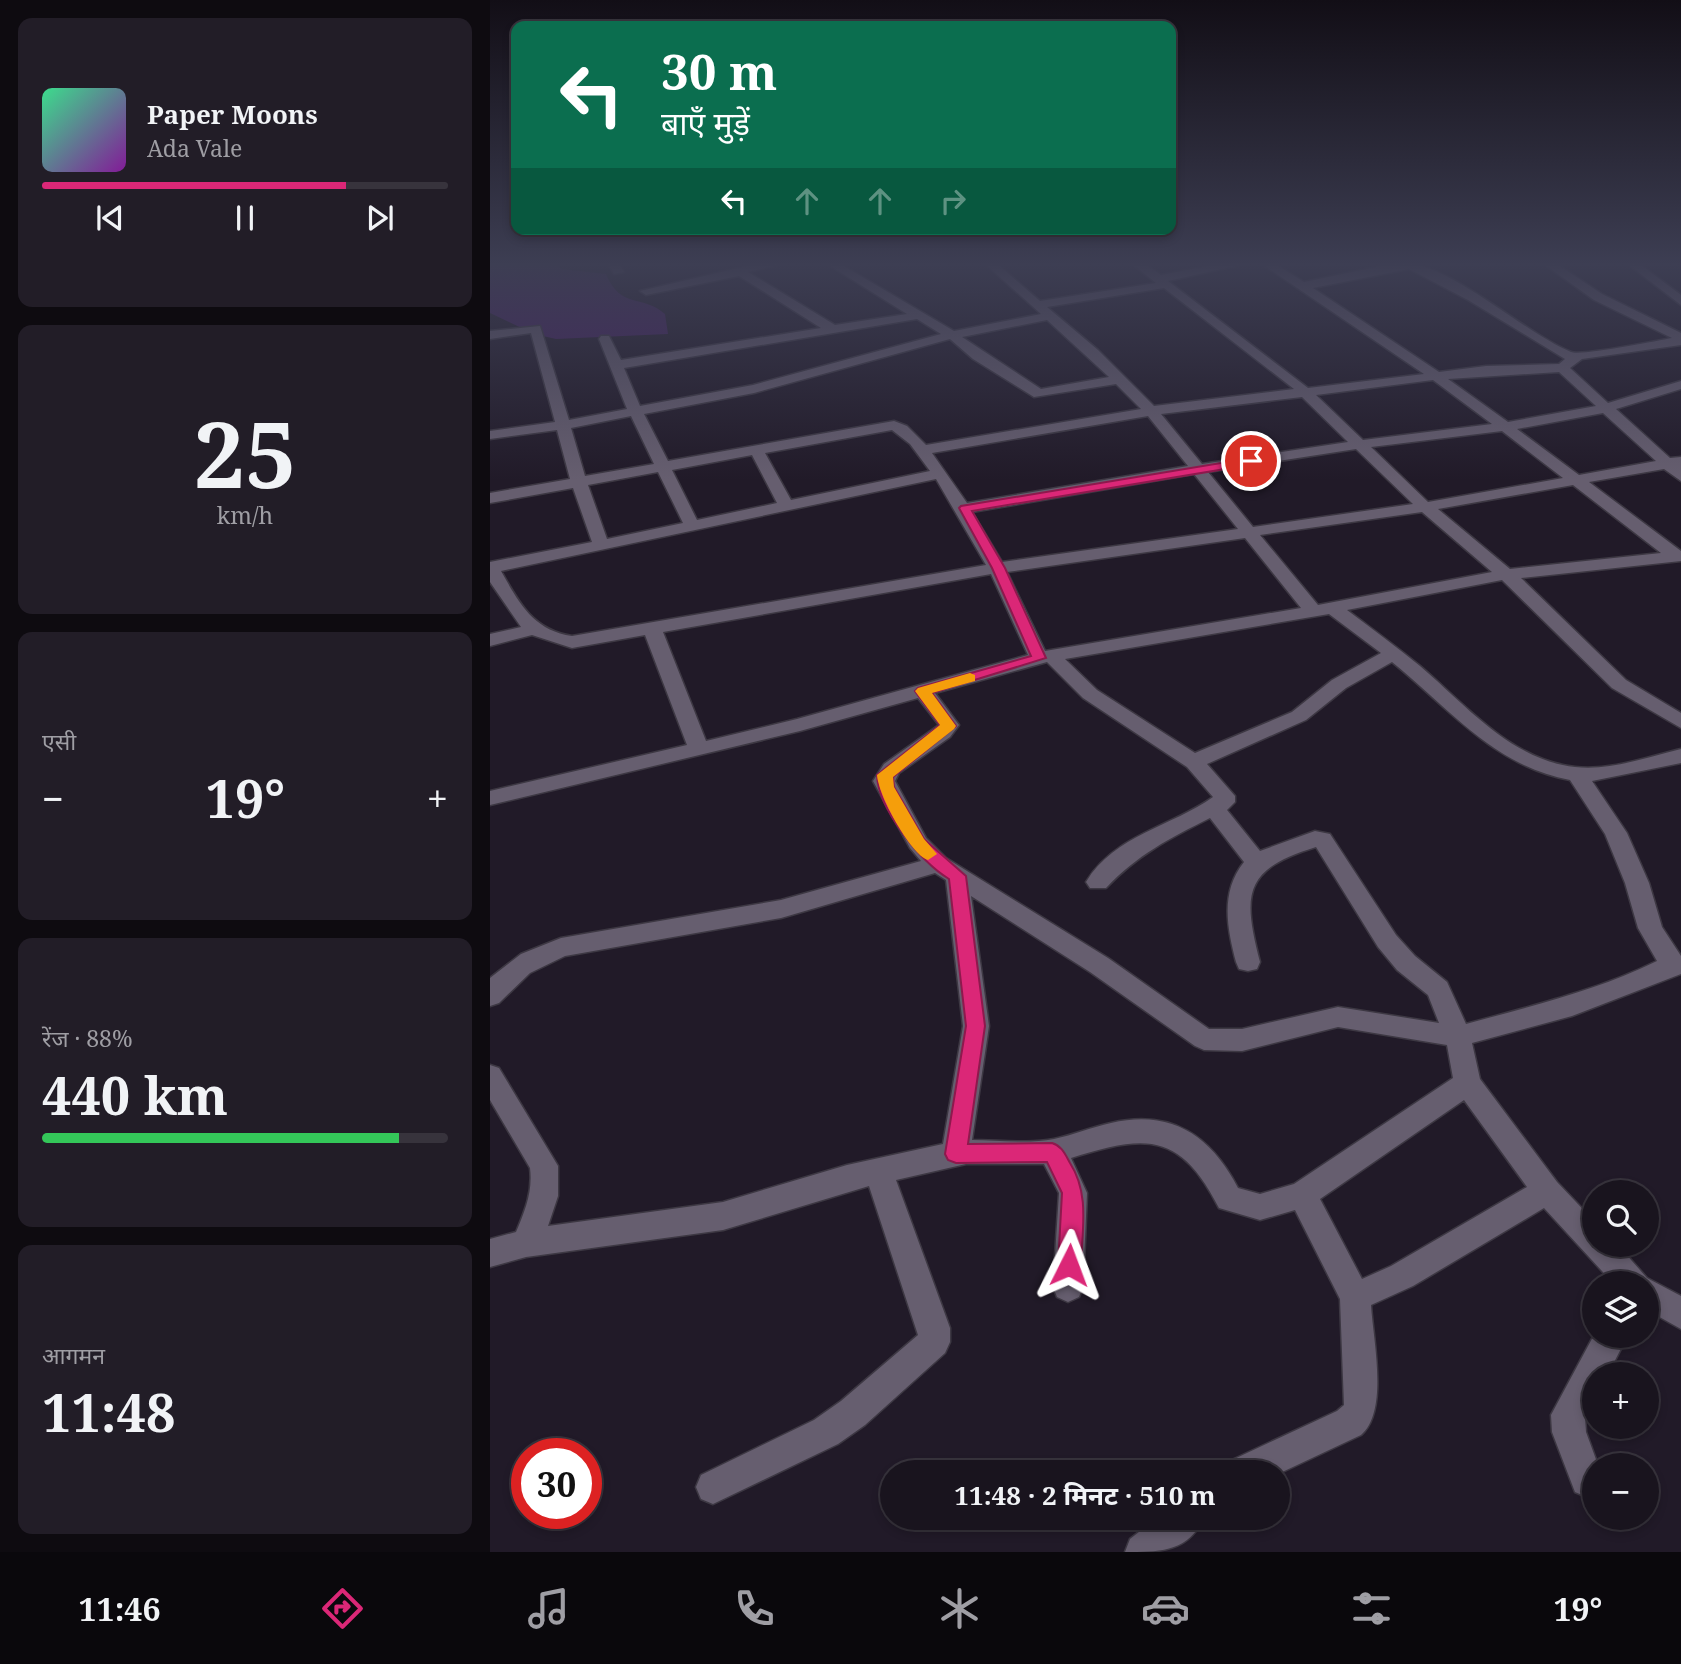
<!DOCTYPE html>
<html lang="hi">
<meta charset="utf-8">
<style>
:root{--surface:#19141e;--page:#221d27;--text:#f1f3f6;--muted:#9f9ea4;--line:#37333c;--accent:#db2777}
body{margin:0;font-family:"Noto Serif","Noto Sans Devanagari",serif;background:var(--page);color:var(--text);height:100vh;display:flex;flex-direction:column;font-size:26px;white-space:nowrap}
*{box-sizing:border-box;margin:0}
p{font-size:23px;color:var(--muted)}
.icon{flex:none;width:38px;height:38px;fill:none;stroke:currentColor;stroke-width:2;stroke-linecap:round;stroke-linejoin:round}
.map{position:relative;flex:1;overflow:hidden}
.panel{display:flex;flex-direction:column;gap:18px;padding:18px;background:#0e0b10;width:490px}
.panel>*{flex:none}
.top-card{position:absolute;left:21px;top:21px;width:665px;height:214px;border-radius:14px;box-shadow:0 4px 10px #0003,0 0 0 2px var(--line);background:#0b6e4f;color:#fff;overflow:hidden}
.buttons{position:absolute;left:1092px;top:1180px;display:grid;gap:14px}
.buttons a{display:grid;place-items:center;width:77px;height:77px;border-radius:50%;background:var(--surface);box-shadow:0 4px 10px #0003,0 0 0 2px var(--line);font-size:35px}
.speed{position:absolute;left:21px;top:1438px;display:flex;gap:14px;font-size:35px;font-weight:700;text-align:center}
.speed>*{display:grid;place-content:center;width:91px;height:91px;border-radius:50%;background:var(--surface);box-shadow:0 4px 10px #0003,0 0 0 2px var(--line);line-height:1}
.speed .limit{border:10px solid #d22;background:#fff;color:#111}
.pin{position:absolute;display:grid;place-items:center;width:60px;height:60px;color:#fff;margin:-30px;border:4px solid #fff;border-radius:50%;box-shadow:0 2px 7px #0007}
.me{position:absolute;width:77px;margin:-38px;rotate:3deg;stroke-linejoin:round;filter:drop-shadow(0 0 5px #0008)}
.turn{display:flex;align-items:center;gap:24px;height:147px;padding:0 35px;font-size:32px}
.turn .icon{width:91px;height:91px;stroke-width:2.5}
.turn b{display:block;font-size:49px;line-height:60px}
.lanes{display:flex;align-items:center;height:66px;padding:0 35px;background:#0003;justify-content:center;gap:35px;direction:ltr}
.lanes .off{opacity:.35}
.big{font-size:52px;font-weight:700;line-height:1.1}
.panel .card{flex:1;display:flex;flex-direction:column;justify-content:center;gap:10px;min-width:0;padding:0 24px;border-radius:14px;background:var(--page)}
.panel .dial{align-items:center;gap:0}
.dial b{font-size:91px;line-height:1}
.song{display:flex;align-items:center;gap:21px}
.cover{width:84px;height:84px;border-radius:10px;background:linear-gradient(135deg,hsl(150 70% 55%),hsl(290 70% 35%))}
.played{height:7px;border-radius:4px;background:linear-gradient(90deg,var(--accent) 75%,var(--line) 75%)}
.keys{display:flex;justify-content:space-around;direction:ltr}
.heat{display:flex;justify-content:space-between;align-items:center;font-size:38px;direction:ltr}
.charge{height:10px;border-radius:5px;background:linear-gradient(90deg,#34c759 88%,var(--line) 0)}
.trip{position:absolute;left:390px;top:1460px;width:410px;height:70px;border-radius:35px;background:var(--surface);box-shadow:0 4px 10px #0003,0 0 0 2px var(--line);font-weight:700;line-height:70px;text-align:center}
.tabs{display:flex;height:112px;justify-content:space-around;align-items:center;background:#0a080c;color:var(--muted)}
.tabs .icon{width:49px;height:49px}
.tabs .active{color:var(--accent)}
.tabs b{font-size:32px;color:var(--text)}
main{display:flex;flex:1;min-height:0}
.map>svg:first-child{display:block}
</style>
<main>
<section class="panel">
<div class="card">
<div class="song"><i class="cover"></i><div><b>Paper Moons</b><p>Ada Vale</p></div></div>
<div class="played"></div>
<div class="keys"><svg class="icon" aria-label="previous" viewBox="0 0 24 24"><path d="M18 5L8 12l10 7zM5 5v14"/></svg><svg class="icon" aria-label="pause" viewBox="0 0 24 24"><path d="M8 5v14M16 5v14"/></svg><svg class="icon" aria-label="next" viewBox="0 0 24 24"><path d="M6 5l10 7-10 7zM19 5v14"/></svg></div>
</div>
<div class="card dial"><b>25</b><p>km/h</p></div>
<div class="card"><p>एसी</p>
<div class="heat"><a>−</a><b class="big">19°</b><a>+</a></div>
</div>
<div class="card"><p>रेंज · 88%</p><b class="big">440 km</b><div class="charge"></div></div>
<div class="card"><p>आगमन</p><b class="big">11:48</b></div>
</section>
<div class="map">
<svg width="1191" height="1552" viewBox="0 0 1191 1552">
<rect width="100%" height="100%" fill="#211a28"/>
<!-- water -->
<path fill="#451e62" d="M 0,262 L 67,262 L 71,269 L 116,274 C 131,310 153,294 175,314 L 178,334 L 66,339 L 44,334 L 0,313 Z"/>
<g fill="none" stroke-linecap="round" stroke-linejoin="round">
<defs>
<path id="street" d="M 117,262 L 128,262 L 134,272 L 124,274 Z
M 274,262 L 300,262 L 258,272 L 345,325 L 417,314 L 334,262 L 347,262 L 464,331 L 551,314 L 493,262 L 505,262 L 550,301 L 666,283 L 640,262 L 653,262 L 671,275 L 739,262 L 763,262 L 678,281 L 818,388 L 934,374 L 769,262 L 782,262 L 814,282 L 910,262 C 959,262 1034,333 1081,352 C 1091,356 1166,341 1182,338 L 1104,300 L 1051,262 L 1064,262 L 1112,294 L 1191,333 L 1191,345 L 1092,359 L 1080,368 L 1118,403 L 1191,381 L 1191,389 L 1126,409 L 1180,458 L 1191,457 L 1191,481 L 1174,469 L 1099,482 L 1191,551 L 1191,561 L 1031,578 L 1136,680 L 1191,713 L 1191,728 L 1122,688 L 1012,580 L 857,610 C 882,629 907,647 930,666 C 976,705 1021,760 1085,767 C 1121,771 1157,757 1191,749 L 1191,763 L 1102,781 L 1137,833 L 1159,883 L 1172,927 L 1191,956 L 1191,974 L 1082,1016 L 982,1043 L 990,1079 L 1067,1182 L 1104,1221 L 1104,1244 L 1127,1244 L 1157,1278 L 1191,1296 L 1191,1329 L 1157,1310 L 1157,1283 L 1123,1283 L 1054,1208 L 923,1286 L 881,1305 C 883,1340 899,1411 871,1435 L 788,1474 L 737,1472 L 742,1460 L 847,1411 L 854,1405 L 850,1299 L 805,1210 L 770,1220 L 729,1208 C 690,1132 657,1134 581,1158 L 597,1193 L 593,1287 L 589,1297 L 578,1302 L 567,1297 L 563,1287 L 569,1193 L 554,1164 L 476,1164 L 406,1180 L 460,1328 L 460,1342 L 455,1353 L 375,1425 L 348,1444 L 223,1504 L 211,1499 L 206,1487 L 211,1475 L 324,1420 L 351,1401 L 428,1335 L 379,1186 L 233,1230 L 36,1257 L 0,1267 L 0,1239 L 26,1232 C 35,1211 43,1191 40,1168 L 0,1100 L 0,1065 L 9,1068 L 68,1166 L 68,1196 L 58,1226 L 233,1202 L 357,1165 L 453,1144 L 473,1026 L 456,880 L 445,873 L 291,918 L 75,956 L 40,973 L 9,1003 L 0,1006 L 0,978 L 31,954 L 71,938 L 291,900 L 431,861 L 420,848 L 383,781 L 394,764 L 449,725 L 428,698 L 310,731 L 0,805 L 0,791 L 197,745 L 155,635 L 82,648 L 42,635 L 0,646 L 0,634 L 31,627 L 0,582 L 0,562 L 102,542 L 83,488 L 0,503 L 0,493 L 80,479 L 67,430 L 0,439 L 0,431 L 65,422 L 41,333 L 0,339 L 0,331 L 50,326 L 79,420 L 137,409 L 109,339 L 111,336 L 119,336 L 131,360 L 331,328 L 249,276 L 156,295 L 150,291 ZM 919,269 L 978,300 L 1075,359 L 1069,364 L 996,366 L 949,372 L 823,288 ZM 674,288 L 804,389 L 664,406 L 608,350 L 557,307 ZM 427,319 L 451,334 L 263,385 L 150,406 L 134,368 ZM 557,320 L 619,377 L 551,389 L 472,337 ZM 460,339 L 483,359 L 544,397 L 626,384 L 651,409 L 436,445 L 417,426 L 404,421 L 178,461 L 154,414 L 264,393 ZM 1069,372 L 1106,406 L 1018,422 L 958,379 ZM 943,380 L 1002,424 L 873,440 L 826,395 ZM 812,397 L 858,442 L 712,464 L 671,414 ZM 1113,413 L 1166,461 L 1089,475 L 1027,429 ZM 141,416 L 164,464 L 95,476 L 81,428 ZM 658,416 L 698,466 L 477,503 L 442,453 ZM 402,430 L 420,444 L 440,471 L 301,500 L 275,453 ZM 1012,431 L 1073,478 L 938,502 L 881,447 ZM 866,449 L 923,504 L 763,527 L 718,472 ZM 262,455 L 287,503 L 207,520 L 182,470 ZM 168,472 L 193,523 L 117,539 L 98,485 ZM 704,474 L 748,529 L 512,562 L 482,512 ZM 446,479 L 496,565 L 82,636 C 43,630 29,603 11,571 ZM 1083,485 L 1171,553 L 1020,569 L 948,509 ZM 932,512 L 1002,572 L 828,605 L 770,535 ZM 755,538 L 811,608 L 555,651 L 517,572 ZM 501,574 L 538,655 L 307,719 L 216,741 L 173,632 ZM 839,614 L 891,653 L 842,680 L 802,712 L 705,753 L 607,690 L 575,659 ZM 557,662 L 593,698 L 697,767 L 723,797 C 683,826 624,835 596,882 L 600,888 L 616,888 C 647,855 680,838 720,818 L 754,862 C 730,892 737,928 746,962 L 749,969 L 758,971 L 767,969 L 770,962 C 752,893 754,869 826,847 L 888,947 L 907,970 L 938,995 L 949,1023 L 848,1007 L 752,1029 L 719,1029 L 618,958 L 456,858 L 436,838 L 405,781 L 409,773 L 460,737 L 469,725 L 445,693 ZM 902,662 C 960,709 1004,766 1080,780 L 1115,834 L 1135,883 L 1148,928 L 1167,961 C 1106,991 1041,1006 976,1024 L 957,982 L 925,956 L 906,935 L 840,834 L 825,831 L 770,851 L 737,810 L 745,802 L 745,796 L 717,764 L 816,720 L 856,688 ZM 481,896 L 600,972 L 705,1046 L 714,1050 L 752,1051 L 848,1027 L 957,1045 L 963,1078 L 804,1184 L 770,1194 L 748,1188 C 721,1136 682,1109 621,1123 C 602,1127 583,1135 564,1139 C 538,1144 508,1140 482,1140 L 499,1026 ZM 974,1100 L 1037,1187 L 901,1266 L 872,1279 L 830,1199 Z
M 1135,262 L 1147,262 L 1191,295 L 1191,305 Z
M 1104,1335 L 1138,1335 L 1118,1374 L 1104,1374 L 1104,1400 L 1095,1417 L 1096,1432 L 1108,1465 L 1104,1465 L 1104,1494 L 1097,1497 L 1085,1492 L 1062,1432 L 1061,1415 Z
M 668,1517 L 714,1517 C 699,1552 670,1552 635,1552 L 640,1539 Z"/>
</defs>
<!-- street casing -->
<use href="#street" stroke="#3d3843" stroke-width="3"/>
<!-- street -->
<use href="#street" fill="#665e6f" fill-rule="evenodd"/>
</g>
<!-- sky -->
<linearGradient id="sky" x2="0" y2="1"><stop stop-color="#120e16"/><stop offset="0.55" stop-color="#3d3e53"/><stop offset="1" stop-color="#3d3e53" stop-opacity="0"/></linearGradient>
<rect width="1191" height="480" fill="url(#sky)"/>
<!-- route -->
<path fill="#db2777" stroke="#8e194d" stroke-width="2" d="M 761,458 L 766,461 L 765,464 L 482,511 L 515,568 L 556,658 L 442,693 L 466,726 L 403,777 L 404,787 L 434,839 L 476,876 L 495,1026 L 478,1144 L 562,1143 C 572,1146 575,1154 580,1163 C 600,1194 592,1230 591,1265 L 587,1273 L 579,1276 L 571,1273 L 568,1265 L 572,1193 L 557,1162 L 466,1163 L 458,1160 L 455,1154 L 476,1026 L 459,879 C 431,862 388,809 387,775 L 450,725 L 425,691 L 428,688 L 541,656 L 502,568 L 469,508 L 471,506 Z"/>
<!-- slow -->
<path fill="#f59e0b" d="M 480,673 L 485,675 L 485,681 L 442,693 L 466,726 L 464,729 L 403,777 L 404,787 L 434,839 L 447,854 L 438,860 C 420,854 388,794 387,775 L 450,725 L 425,691 L 428,688 Z"/>
</svg>
<div class="buttons">
<a><svg class="icon" aria-label="search" viewBox="0 0 24 24"><circle cx="10" cy="10" r="6"/><path d="M15 15l6 6"/></svg></a>
<a><svg class="icon" aria-label="layers" viewBox="0 0 24 24"><path d="M12 4l9 5-9 5-9-5zM3 14l9 5 9-5"/></svg></a>
<a>+</a>
<a>−</a>
</div>
<div class="speed"><div class="limit">30</div></div>
<div class="pin" style="left:761px;top:461px;background:#d93025"><svg class="icon" aria-label="arrive" viewBox="0 0 24 24"><path d="M6 21V4h12l-3 4 3 4H6"/></svg></div>
<svg class="me" style="left:579px;top:1265px" viewBox="-20 -20 40 40"><path d="M0-17L14 15 0 8-14 15z" fill="#db2777" stroke="#fff" stroke-width="4"/></svg>
<div class="trip">11:48 · 2 मिनट · 510 m</div>
<div class="top-card">
<div class="turn"><svg class="icon" aria-label="left" viewBox="0 0 24 24"><path d="M17 20v-9H6M10 6l-5 5 5 5"/></svg><div><b>30 m</b>बाएँ मुड़ें</div></div>
<div class="lanes"><svg class="icon" aria-label="left" viewBox="0 0 24 24"><path d="M17 20v-9H6M10 6l-5 5 5 5"/></svg><svg class="icon off" aria-label="ahead" viewBox="0 0 24 24"><path d="M12 20V5M6 11l6-6 6 6"/></svg><svg class="icon off" aria-label="ahead" viewBox="0 0 24 24"><path d="M12 20V5M6 11l6-6 6 6"/></svg><svg class="icon off" aria-label="right" viewBox="0 0 24 24"><path d="M7 20v-9h11M14 6l5 5-5 5"/></svg></div>
</div>
</div>
</main>
<nav class="tabs">
<b>11:46</b>
<svg class="icon active" aria-label="directions" viewBox="0 0 24 24"><path d="M12 3l9 9-9 9-9-9zM9 14v-3h6M13 9l2 2-2 2"/></svg>
<svg class="icon" aria-label="music" viewBox="0 0 24 24"><path d="M9 18V5l10-2v13"/><circle cx="6" cy="18" r="3"/><circle cx="16" cy="16" r="3"/></svg>
<svg class="icon" aria-label="phone" viewBox="0 0 24 24"><path d="M5 4h4l2 5-3 2q2 4 5 5l2-3 5 2v4C11 20 4 13 5 4z"/></svg>
<svg class="icon" aria-label="climate" viewBox="0 0 24 24"><path d="M12 3v18M4 7l16 10M4 17L20 7"/></svg>
<svg class="icon" aria-label="car" viewBox="0 0 24 24"><path d="M5 17H2v-5l4-1 3-4h7l3 4 3 1v5h-3M9 17h6M6 11h13"/><circle cx="7" cy="17" r="2"/><circle cx="17" cy="17" r="2"/></svg>
<svg class="icon" aria-label="filters" viewBox="0 0 24 24"><path d="M4 7h16M4 17h16"/><circle cx="9" cy="7" r="2"/><circle cx="15" cy="17" r="2"/></svg>
<b>19°</b>
</nav>
